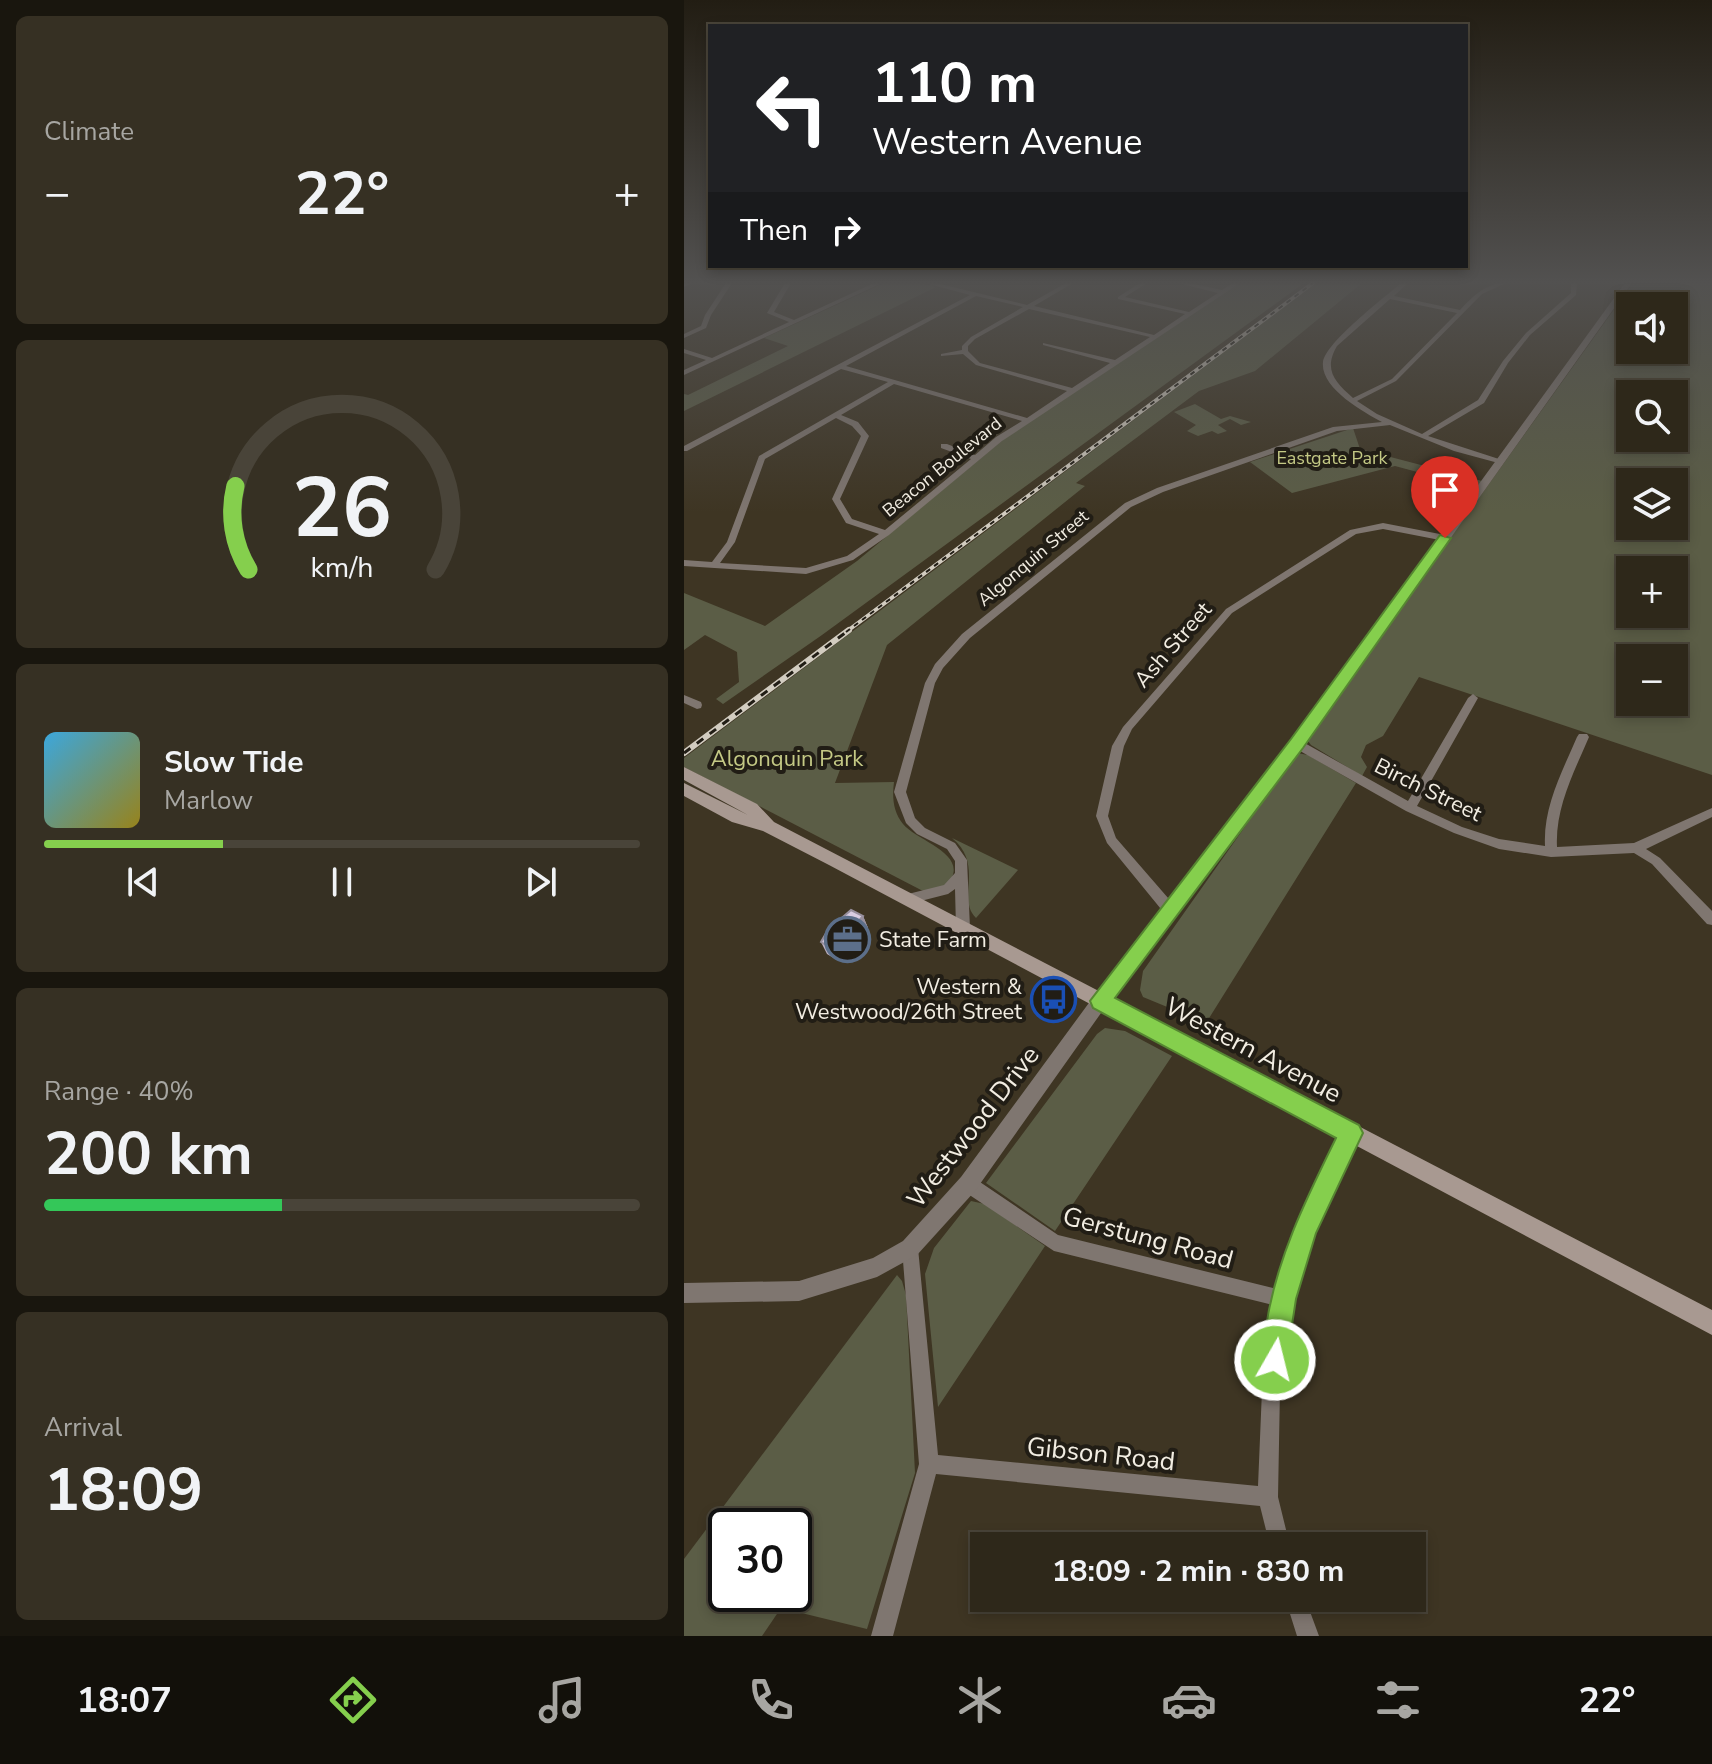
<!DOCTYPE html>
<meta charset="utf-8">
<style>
:root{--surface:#2e281a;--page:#363023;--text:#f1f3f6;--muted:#a7a6a2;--line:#494439;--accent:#85cf4d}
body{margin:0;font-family:"Nunito Sans",sans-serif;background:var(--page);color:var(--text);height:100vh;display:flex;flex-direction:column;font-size:30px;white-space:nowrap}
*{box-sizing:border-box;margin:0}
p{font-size:26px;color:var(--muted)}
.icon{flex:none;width:44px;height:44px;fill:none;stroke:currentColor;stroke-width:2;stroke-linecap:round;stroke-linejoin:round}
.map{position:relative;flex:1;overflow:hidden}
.sheet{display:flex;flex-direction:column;gap:16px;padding:16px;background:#19160e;width:684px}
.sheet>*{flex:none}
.guide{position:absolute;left:24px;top:24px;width:760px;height:244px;border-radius:0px;box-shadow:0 4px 12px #0003,0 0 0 2px var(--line);background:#202124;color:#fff;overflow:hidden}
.controls{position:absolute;left:932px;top:292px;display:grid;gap:16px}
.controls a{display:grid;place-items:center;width:72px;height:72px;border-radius:0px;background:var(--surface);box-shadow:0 4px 12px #0003,0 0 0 2px var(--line);font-size:40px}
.speed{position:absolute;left:24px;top:1508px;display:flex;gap:16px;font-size:40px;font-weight:700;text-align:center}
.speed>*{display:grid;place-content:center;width:104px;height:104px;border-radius:50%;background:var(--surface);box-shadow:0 4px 12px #0003,0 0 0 2px var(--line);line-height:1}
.speed .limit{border:4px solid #111;border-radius:12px;background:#fff;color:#111}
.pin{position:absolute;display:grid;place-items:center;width:68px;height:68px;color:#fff;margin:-82px -34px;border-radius:50% 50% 50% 0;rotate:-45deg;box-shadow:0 0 8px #0007}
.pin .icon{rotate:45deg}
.me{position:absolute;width:88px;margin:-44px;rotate:8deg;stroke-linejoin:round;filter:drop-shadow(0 0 6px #0008)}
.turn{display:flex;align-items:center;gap:28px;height:168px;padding:0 32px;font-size:36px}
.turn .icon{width:104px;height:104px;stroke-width:2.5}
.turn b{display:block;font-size:56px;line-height:68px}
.then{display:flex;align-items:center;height:76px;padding:0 32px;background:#0003;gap:16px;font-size:30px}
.big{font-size:60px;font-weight:700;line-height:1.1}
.sheet .card{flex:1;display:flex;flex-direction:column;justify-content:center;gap:12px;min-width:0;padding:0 28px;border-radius:12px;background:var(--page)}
.sheet .dial{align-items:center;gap:0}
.dial svg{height:208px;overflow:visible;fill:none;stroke:var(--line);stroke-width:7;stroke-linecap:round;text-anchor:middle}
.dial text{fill:var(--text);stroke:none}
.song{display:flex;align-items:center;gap:24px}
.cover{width:96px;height:96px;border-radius:12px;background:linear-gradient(135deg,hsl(200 70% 55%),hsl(50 70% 35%))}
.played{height:8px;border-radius:4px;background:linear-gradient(90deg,var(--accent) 30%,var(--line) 30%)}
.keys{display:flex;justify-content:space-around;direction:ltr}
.heat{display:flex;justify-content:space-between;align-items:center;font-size:44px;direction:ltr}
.charge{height:12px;border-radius:6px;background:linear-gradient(90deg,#34c759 40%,var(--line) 0)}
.trip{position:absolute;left:286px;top:1532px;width:456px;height:80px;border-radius:0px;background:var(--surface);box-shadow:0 4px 12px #0003,0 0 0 2px var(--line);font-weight:700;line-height:80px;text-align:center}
.tabs{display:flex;height:128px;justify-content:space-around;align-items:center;background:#12100a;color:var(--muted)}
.tabs .icon{width:56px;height:56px}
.tabs .selected{color:var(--accent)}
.tabs b{font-size:36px;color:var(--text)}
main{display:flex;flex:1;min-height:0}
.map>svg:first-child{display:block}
</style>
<main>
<section class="sheet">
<div class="card"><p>Climate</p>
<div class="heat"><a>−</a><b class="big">22°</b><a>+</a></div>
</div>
<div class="card dial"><svg viewBox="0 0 100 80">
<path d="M14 69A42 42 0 1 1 86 69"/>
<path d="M14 69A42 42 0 0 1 9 37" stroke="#85cf4d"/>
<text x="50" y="56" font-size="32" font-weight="700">26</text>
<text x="50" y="72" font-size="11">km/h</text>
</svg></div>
<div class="card">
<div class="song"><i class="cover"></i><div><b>Slow Tide</b><p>Marlow</p></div></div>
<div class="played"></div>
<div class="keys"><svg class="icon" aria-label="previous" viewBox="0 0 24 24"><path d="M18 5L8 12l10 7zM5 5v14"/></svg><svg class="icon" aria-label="pause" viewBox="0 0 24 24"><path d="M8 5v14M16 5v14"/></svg><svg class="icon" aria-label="next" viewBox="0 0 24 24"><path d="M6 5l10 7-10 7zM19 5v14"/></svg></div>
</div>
<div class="card"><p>Range · 40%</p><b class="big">200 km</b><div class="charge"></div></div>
<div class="card"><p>Arrival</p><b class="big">18:09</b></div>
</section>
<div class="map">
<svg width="1028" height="1636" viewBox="0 0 1028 1636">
<rect width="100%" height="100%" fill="#3e3523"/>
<!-- green -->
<path fill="#5b5d46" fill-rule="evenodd" d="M 200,283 L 236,283 L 252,287 L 0,411 L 0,394 L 4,395 L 104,346 L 80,338 Z
M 557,283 L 620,283 L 138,635 L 39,704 L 32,699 L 55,682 L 53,652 L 21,635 L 0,650 L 0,593 L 81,626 L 173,561 L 320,439 L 506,313 Z
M 632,283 L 678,283 L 571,371 L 515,391 L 392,483 L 401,486 L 203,645 L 151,783 L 210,782 C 208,797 209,812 219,824 C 234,842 290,855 262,886 L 242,892 L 237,890 L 0,767 L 0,758 Z
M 949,283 L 1028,283 L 1028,775 L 735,677 L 699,736 L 682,745 L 677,757 L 683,767 L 678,776 L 627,745 L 624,741 L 628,731 ZM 946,306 L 990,306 L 990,350 L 946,350 ZM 946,394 L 990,394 L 990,438 L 946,438 ZM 946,482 L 990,482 L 990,526 L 946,526 ZM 946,570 L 990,570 L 990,614 L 946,614 ZM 946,658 L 990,658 L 990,702 L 946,702 Z
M 511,404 L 537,419 L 546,416 L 567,422 L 557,425 L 546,419 L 534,425 L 543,431 L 534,434 L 528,431 L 514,436 L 503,431 L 512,425 L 490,412 Z
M 669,428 L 676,449 L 798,481 L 793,488 L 711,466 L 608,493 L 566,462 Z
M 613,753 L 624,755 L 672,783 L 522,1023 L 459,997 L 456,990 L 459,971 Z
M 268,838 L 334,870 L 292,918 C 272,899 301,865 268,838 Z
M 421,1028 L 441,1031 L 488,1056 L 371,1231 L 302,1183 L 413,1034 Z
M 287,1201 L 301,1204 L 361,1246 L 254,1407 L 241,1274 L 250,1248 Z
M 213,1275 L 218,1281 L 222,1295 L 231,1473 L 183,1629 L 97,1608 L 78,1636 L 0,1636 L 0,1559 ZM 42,1526 L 110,1526 L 110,1594 L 42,1594 Z"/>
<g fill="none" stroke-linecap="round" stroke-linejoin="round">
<!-- minor -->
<path fill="#7f7670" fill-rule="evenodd" d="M 0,283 L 9,283 L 0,287 Z
M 42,283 L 48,283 L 27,315 L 22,328 L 0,338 L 0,334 L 17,326 L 21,315 Z
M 101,283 L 107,283 L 90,312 L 110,320 L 190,283 L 198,283 L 0,375 L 0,370 L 22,360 L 0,353 L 0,349 L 28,358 L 105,322 L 83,313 Z
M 241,283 L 252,283 L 343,305 L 382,283 L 389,283 L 350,306 L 470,335 L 501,314 L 434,299 L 434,297 L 456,283 L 463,283 L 441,297 L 505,312 L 534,293 L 494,283 L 505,283 L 538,290 L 549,283 L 556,283 L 318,441 L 205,535 L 169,560 L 122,574 L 0,566 L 0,560 L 28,562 L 43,542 L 75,456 L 204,382 L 157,369 L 3,451 L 0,451 L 0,446 L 286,295 ZM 292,296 L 339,307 L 287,337 L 278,346 L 278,350 L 257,354 L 257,356 L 279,354 L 292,365 L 383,391 L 343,418 L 162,366 ZM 345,309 L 466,337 L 431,360 L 359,343 L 359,345 L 426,363 L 388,388 L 296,363 L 284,351 L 284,346 L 291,339 ZM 210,384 L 338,421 L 312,437 L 291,455 L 263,444 L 257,444 L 257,448 L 287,459 L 201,530 L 168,519 L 156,499 L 185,436 L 174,422 L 157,415 ZM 152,418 L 168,426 L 177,436 L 148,499 L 162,523 L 195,534 L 163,556 L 122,568 L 36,563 L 51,542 L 81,459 Z
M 717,283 L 724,283 L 710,296 L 776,310 C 789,296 802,283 822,283 L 798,294 L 712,381 L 673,401 L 693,414 L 738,434 L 794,400 L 819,361 L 842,333 L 887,293 L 887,283 L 893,283 L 892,295 L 846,335 L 824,363 L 800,403 L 744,436 L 818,460 L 818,464 L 770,451 L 706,425 L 653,431 L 479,492 L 447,507 L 286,638 L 259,668 L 251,683 L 222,792 L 231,818 L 241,828 L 271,843 L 283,860 L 286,928 L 284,932 L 279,934 L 274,932 L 272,928 L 271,889 L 264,894 L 225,904 L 220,903 L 219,899 L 220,895 L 260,885 L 271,873 L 271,861 L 263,849 L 233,834 L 222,823 L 210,792 L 241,683 L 251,664 L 278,634 L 441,503 L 473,488 L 649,427 L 698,422 C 679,412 636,388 639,362 C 642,342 700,298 717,283 ZM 706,299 L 773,313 L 708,379 L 669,398 C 651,382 639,370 653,346 Z
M 699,523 L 761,535 L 765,538 L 761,541 L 699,529 L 672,534 L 548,613 L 448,729 L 440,746 L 424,816 L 432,838 L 491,906 L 493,910 L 491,914 L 486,915 L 481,914 L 423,843 L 412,816 L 428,746 L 439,727 L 542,609 L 666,530 Z
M 789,694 L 794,698 L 733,806 L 778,827 L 815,839 L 861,846 C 859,807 878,772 893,737 L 895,734 L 903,734 L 905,737 C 890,772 871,808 873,847 L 950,843 L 1028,808 L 1028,817 L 962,849 L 976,858 L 1028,911 L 1028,925 L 1023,924 L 968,864 L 950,853 L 867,857 L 815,849 L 770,833 L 722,811 L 609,747 L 607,744 L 609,741 L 617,741 L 724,801 L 784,698 Z
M 0,695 L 17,702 L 18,705 L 17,708 L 13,709 L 0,703 Z
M 667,1125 L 673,1128 L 675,1133 L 628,1232 L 608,1299 L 596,1390 L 594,1497 L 606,1546 L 586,1546 L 576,1506 L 252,1474 L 209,1636 L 187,1636 L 235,1464 L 218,1248 L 220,1242 L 226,1240 L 232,1242 L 234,1248 L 254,1455 L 574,1486 L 578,1390 L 589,1305 L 370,1251 L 278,1190 L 276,1184 L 278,1178 L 284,1176 L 290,1178 L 374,1235 L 593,1289 L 614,1224 L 661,1128 Z
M 601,1598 L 621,1598 L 635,1636 L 613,1636 Z"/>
<!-- tertiary -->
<path fill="#7f7670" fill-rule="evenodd" d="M 941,283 L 948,283 L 618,747 L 422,1006 L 291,1191 L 233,1255 L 193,1277 L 115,1301 L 0,1303 L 0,1283 L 115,1281 L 189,1258 L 219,1241 L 277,1177 L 410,996 L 608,741 Z"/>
<!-- secondary -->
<path fill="#a89991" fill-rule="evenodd" d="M 0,767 L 73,804 L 90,822 L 1028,1310 L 1028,1335 L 145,865 L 79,831 L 48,822 L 0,796 L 0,783 L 64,815 L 0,780 Z"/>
<defs>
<path id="rail-far1" d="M 162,632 L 629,283"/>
<path id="rail" d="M 0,753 L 165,630"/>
</defs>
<!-- rail-far1 casing -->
<use href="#rail-far1" stroke="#d2ccc0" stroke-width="4"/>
<!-- rail casing -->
<use href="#rail" stroke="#d2ccc0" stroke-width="6"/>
<!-- rail-far1 -->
<use href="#rail-far1" stroke="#211d15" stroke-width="2" stroke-dasharray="5" stroke-linecap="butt"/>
<!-- rail -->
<use href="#rail" stroke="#211d15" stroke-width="3" stroke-dasharray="8" stroke-linecap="butt"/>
</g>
<!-- wall -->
<path fill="#bbb0c2" d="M 179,916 L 184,928 L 158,959 L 153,960 L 143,954 L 137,942 Z"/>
<!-- shaded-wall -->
<path fill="#98909e" d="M 179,916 L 184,928 L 158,959 L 153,960 L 147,948 Z"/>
<!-- building -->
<path fill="#d9cde2" stroke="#98909e" stroke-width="2" d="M 167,910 L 179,916 L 152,947 L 147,948 L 137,942 L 144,930 Z"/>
<!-- sky -->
<linearGradient id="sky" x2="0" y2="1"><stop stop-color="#221d13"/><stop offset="0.55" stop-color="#525150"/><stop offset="1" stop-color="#525150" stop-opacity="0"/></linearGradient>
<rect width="1028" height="512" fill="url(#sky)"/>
<!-- route -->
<path fill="#85cf4d" stroke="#568732" stroke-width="2" d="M 756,535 L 767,538 L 619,748 L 431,998 L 675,1125 L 679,1133 L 632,1233 L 612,1299 L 601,1370 L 591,1374 L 581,1370 C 575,1356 580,1342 582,1327 C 592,1259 622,1199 652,1138 L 409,1008 L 406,1001 L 607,739 Z"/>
<!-- icons -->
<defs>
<symbol id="office-ring" viewBox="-11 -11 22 22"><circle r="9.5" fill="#211d15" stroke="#5c6f8a" stroke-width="1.5"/><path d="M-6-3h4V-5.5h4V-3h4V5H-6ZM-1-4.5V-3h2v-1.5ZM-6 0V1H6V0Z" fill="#5c6f8a"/></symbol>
<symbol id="bus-ring" viewBox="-11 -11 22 22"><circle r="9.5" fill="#211d15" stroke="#1a4fb4" stroke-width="1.5"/><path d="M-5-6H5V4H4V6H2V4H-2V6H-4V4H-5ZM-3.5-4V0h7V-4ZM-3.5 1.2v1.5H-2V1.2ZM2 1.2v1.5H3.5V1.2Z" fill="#1a4fb4"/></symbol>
</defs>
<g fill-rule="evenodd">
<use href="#office-ring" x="138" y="914" width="51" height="51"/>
<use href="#bus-ring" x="344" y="974" width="51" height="51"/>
</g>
<g text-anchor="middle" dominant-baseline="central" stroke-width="8" stroke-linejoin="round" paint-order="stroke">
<!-- far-park labels -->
<g font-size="18" fill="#c4c985" stroke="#211d15">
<text x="648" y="458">Eastgate Park</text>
</g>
<!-- far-street labels -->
<g font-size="18" fill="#f2ede2" stroke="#211d15">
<text transform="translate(258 467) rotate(-39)">Beacon Boulevard</text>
<text transform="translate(349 558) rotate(-40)">Algonquin Street</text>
</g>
<!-- street labels -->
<g font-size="22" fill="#f2ede2" stroke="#211d15">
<text transform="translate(489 645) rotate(-49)">Ash Street</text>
<text transform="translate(744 790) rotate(26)">Birch Street</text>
</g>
<!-- park labels -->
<g font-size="22" fill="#c4c985" stroke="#211d15">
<text x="103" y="759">Algonquin Park</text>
</g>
<!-- poi labels -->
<g font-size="22" fill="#f2ede2" stroke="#211d15" text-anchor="start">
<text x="195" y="940">State Farm</text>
<text x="338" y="987" text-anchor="end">Western &amp;<tspan x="338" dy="25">Westwood/26th Street</tspan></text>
</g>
<!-- near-street labels -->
<g font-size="26" fill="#f2ede2" stroke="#211d15">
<text transform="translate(569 1050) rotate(28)">Western Avenue</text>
<text transform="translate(289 1127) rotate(-52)">Westwood Drive</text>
<text transform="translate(464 1238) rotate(15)">Gerstung Road</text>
<text transform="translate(417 1454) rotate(6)">Gibson Road</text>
</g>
</g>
</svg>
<div class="controls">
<a><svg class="icon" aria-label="sound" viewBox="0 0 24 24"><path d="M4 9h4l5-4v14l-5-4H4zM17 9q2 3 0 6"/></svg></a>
<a><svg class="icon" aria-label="search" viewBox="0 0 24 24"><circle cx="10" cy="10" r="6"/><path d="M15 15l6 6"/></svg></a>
<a><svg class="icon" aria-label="layers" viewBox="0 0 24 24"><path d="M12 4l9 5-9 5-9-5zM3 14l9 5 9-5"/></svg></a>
<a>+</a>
<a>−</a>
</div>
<div class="speed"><div class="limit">30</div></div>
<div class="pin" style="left:761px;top:538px;background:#d93025"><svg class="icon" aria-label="arrive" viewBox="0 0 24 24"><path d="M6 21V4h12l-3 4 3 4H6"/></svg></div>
<svg class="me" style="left:591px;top:1360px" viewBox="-20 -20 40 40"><circle r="17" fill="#85cf4d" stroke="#fff" stroke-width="3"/><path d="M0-11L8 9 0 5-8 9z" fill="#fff"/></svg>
<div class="trip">18:09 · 2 min · 830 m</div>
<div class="guide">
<div class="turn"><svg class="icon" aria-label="left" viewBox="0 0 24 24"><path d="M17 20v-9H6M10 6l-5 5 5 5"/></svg><div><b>110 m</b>Western Avenue</div></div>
<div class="then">Then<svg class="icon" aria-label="right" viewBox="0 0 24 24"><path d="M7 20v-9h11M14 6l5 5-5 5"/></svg></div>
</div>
</div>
</main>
<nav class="tabs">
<b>18:07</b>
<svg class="icon selected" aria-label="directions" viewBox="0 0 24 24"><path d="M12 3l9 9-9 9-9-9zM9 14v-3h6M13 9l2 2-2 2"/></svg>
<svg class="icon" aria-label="music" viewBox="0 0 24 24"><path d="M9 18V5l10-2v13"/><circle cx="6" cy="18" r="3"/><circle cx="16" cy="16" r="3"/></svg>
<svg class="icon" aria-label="phone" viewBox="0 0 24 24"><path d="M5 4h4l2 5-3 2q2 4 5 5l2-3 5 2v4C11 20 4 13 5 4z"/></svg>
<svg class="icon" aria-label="climate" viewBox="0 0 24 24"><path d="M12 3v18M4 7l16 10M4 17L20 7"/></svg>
<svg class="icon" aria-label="car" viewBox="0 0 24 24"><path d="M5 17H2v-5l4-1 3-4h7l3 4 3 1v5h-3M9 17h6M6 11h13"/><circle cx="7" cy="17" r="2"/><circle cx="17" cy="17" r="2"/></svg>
<svg class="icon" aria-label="filters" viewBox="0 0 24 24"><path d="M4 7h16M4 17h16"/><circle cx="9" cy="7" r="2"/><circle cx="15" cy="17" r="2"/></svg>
<b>22°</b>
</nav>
